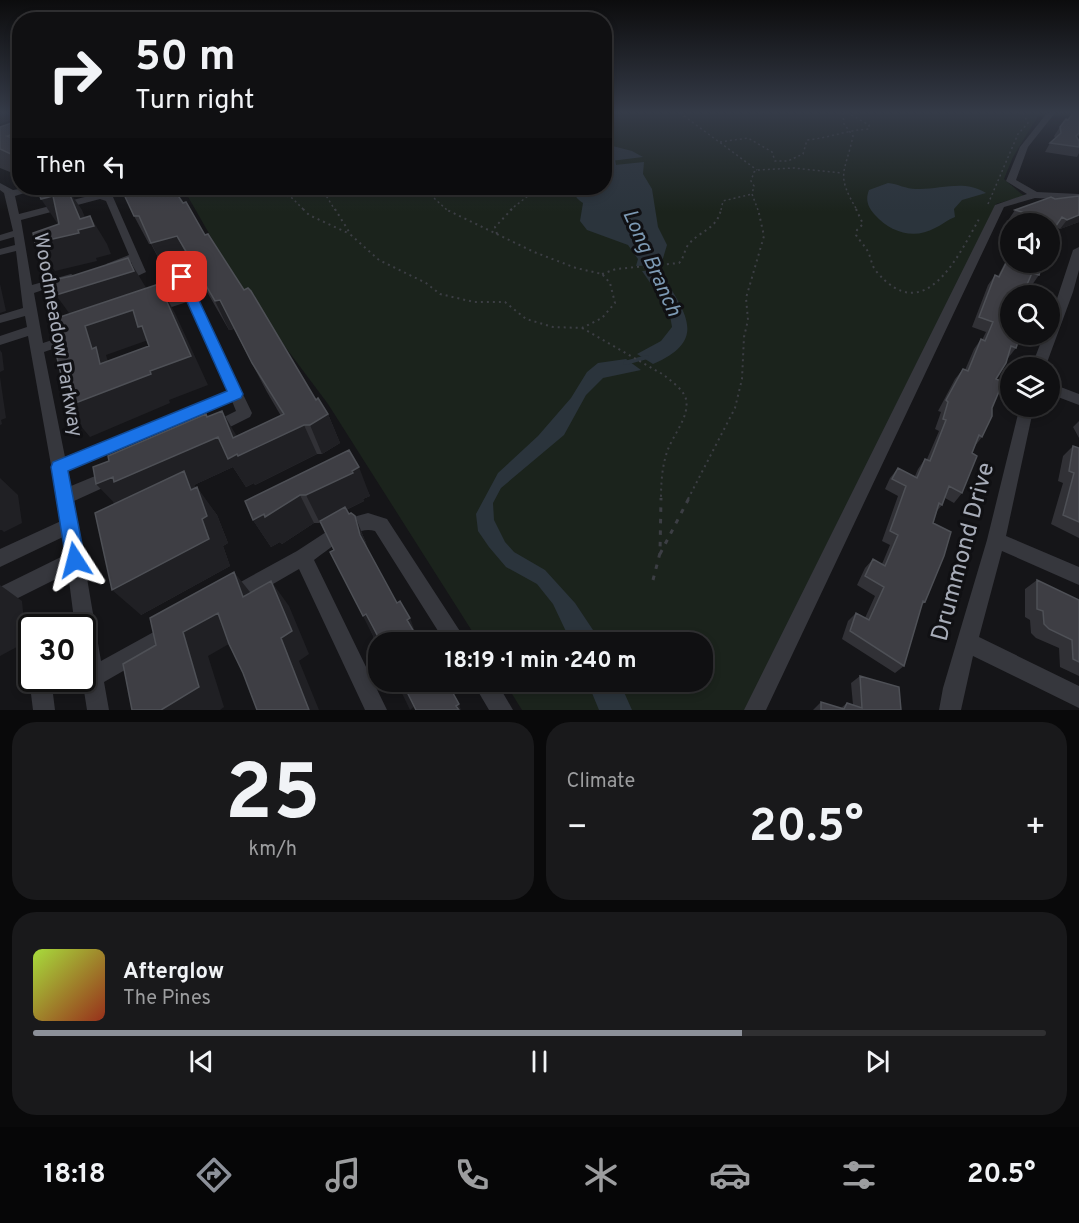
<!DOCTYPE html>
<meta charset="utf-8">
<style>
:root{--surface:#101012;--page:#19191b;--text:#f1f3f6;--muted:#9c9d9f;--line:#303032;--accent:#8c9099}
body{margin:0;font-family:Overpass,sans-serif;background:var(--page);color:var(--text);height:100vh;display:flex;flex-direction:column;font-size:22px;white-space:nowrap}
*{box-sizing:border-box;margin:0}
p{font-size:20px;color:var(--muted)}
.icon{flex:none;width:33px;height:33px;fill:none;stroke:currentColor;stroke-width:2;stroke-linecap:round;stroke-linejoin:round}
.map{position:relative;height:710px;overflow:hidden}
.side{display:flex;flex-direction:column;gap:12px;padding:12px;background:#09090a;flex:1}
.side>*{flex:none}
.banner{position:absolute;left:12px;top:12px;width:600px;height:183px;border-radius:24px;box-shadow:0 3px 9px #0003,0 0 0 2px var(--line);background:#101012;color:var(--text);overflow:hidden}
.tools{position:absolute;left:1000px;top:213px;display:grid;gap:12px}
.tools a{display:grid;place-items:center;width:60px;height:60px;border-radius:50%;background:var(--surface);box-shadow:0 3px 9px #0003,0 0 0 2px var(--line);font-size:30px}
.speed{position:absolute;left:18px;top:614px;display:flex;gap:12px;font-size:30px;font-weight:700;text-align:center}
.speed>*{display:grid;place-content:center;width:78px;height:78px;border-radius:50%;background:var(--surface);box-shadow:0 3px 9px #0003,0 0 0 2px var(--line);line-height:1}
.speed .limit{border:3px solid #111;border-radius:9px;background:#fff;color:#111}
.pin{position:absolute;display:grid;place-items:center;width:51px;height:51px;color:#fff;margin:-26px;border-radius:12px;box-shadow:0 3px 9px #0006}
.me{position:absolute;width:66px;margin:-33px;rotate:351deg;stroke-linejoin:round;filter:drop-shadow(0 0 4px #0008)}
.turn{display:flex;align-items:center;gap:21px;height:126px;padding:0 24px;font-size:27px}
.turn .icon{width:78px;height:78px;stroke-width:2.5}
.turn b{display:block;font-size:42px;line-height:51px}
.then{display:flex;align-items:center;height:57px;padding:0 24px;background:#0003;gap:12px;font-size:22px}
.big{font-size:45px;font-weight:700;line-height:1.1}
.side .card{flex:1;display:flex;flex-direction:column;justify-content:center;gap:9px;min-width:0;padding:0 21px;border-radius:24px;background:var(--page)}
.side .dial{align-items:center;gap:0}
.dial b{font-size:78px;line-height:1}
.song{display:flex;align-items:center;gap:18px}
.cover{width:72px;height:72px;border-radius:9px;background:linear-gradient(135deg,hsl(80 70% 55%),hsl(10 70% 35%))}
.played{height:6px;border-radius:3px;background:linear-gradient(90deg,var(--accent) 70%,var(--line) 70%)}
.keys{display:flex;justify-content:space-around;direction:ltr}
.heat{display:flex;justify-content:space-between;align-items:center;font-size:33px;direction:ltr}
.side .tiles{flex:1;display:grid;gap:12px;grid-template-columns:1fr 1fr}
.card:last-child{grid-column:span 2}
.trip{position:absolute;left:368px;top:632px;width:345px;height:60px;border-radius:24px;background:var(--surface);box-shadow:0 3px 9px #0003,0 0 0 2px var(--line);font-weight:700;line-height:60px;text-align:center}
.tab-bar{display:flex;height:96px;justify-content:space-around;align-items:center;background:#060607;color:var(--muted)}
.tab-bar .icon{width:42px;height:42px}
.tab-bar .selected{color:var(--accent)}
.tab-bar b{font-size:27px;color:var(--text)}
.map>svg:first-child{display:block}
</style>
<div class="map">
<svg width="1079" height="710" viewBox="0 0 1079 710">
<rect width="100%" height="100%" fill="#151518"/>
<!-- green -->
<path fill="#1b231c" d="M 605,113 L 1040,113 L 1013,157 L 1004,179 L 1024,196 L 996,204 L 991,233 L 745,710 L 522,710 L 504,681 L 702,681 L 702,642 L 479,642 L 328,404 L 238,284 L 183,188 L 604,188 Z"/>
<!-- water -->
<path fill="#2b343c" d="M 605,144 L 632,151 L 643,157 L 611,161 L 605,154 Z
M 644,162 L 643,174 L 652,189 L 658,227 L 667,245 L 661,265 L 636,266 L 638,259 L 628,245 L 587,230 L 580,221 L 583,203 C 576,198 574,196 576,188 L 604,188 L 605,166 Z
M 888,183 C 898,184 906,189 916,189 C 941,190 963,179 986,193 L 962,200 L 954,209 L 955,217 C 947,220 942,225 935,228 C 914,240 890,232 875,215 C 868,207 865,200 869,190 Z
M 660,270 C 683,311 711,339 653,364 L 637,354 L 661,341 L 672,327 L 669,310 L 642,271 Z
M 626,359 L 641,370 L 603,378 L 586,395 L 564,435 L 501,488 L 493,503 L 494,520 L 505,542 L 514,552 L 545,570 L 575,603 L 601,642 L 571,642 L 553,604 L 537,584 L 506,567 L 489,547 L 478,531 L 476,514 L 498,473 L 538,436 L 571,398 L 587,372 L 598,363 Z
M 587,681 L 619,681 L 632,710 L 599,710 Z"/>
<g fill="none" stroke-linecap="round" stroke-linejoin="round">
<!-- stream-far1 -->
<path stroke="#2b343c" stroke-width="2" d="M 604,150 L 614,160 L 616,169"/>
<!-- stream -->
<path stroke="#2b343c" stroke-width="4" d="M 625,363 L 647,357"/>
<!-- path-far2 -->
<path stroke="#3c3e44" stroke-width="1.5" stroke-dasharray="2 3" stroke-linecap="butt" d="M 680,113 L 757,170
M 843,113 L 844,124 L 853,136 C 845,174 835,173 857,210
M 604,140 L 614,113
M 720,142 L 748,138 L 772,152 L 775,161 L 788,161 L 803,154 L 807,140 C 829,138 847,130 869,129 L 869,125 L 848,113
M 268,188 L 292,198 L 304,210
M 314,188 L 327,197 L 335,210
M 423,188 L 447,210
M 988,204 L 1018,134 L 1028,123 L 1023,113
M 510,210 L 538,188
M 721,210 L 723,201 L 752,194
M 758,210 L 752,194 L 754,186 L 751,181 L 754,172 L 758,170 L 794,168 L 842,173"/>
<!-- path-far1 -->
<path stroke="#3c3e44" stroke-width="2" stroke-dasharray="2 4" stroke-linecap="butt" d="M 303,209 L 309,215 L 350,234
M 335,209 L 351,235 L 379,260 L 426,283 L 440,294 L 474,302 L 505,302 L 526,319 L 553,327 L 582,328 L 602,318 L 615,303 L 610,283 L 602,274 L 576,268 L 534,252 L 445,209
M 856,209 L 863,224 L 857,230 L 856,235 C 859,240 864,245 867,250 C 871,256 871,265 876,271 C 924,329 958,257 979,219
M 497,234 L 495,227 L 512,209
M 602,274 L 616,269 L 679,263 C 684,258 684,251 688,245 C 700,230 717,230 721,209
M 582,328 L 664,375 C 672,382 683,389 686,399 C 690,417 672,436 667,452 C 662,467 661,483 661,499
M 688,499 L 735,408 L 742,379 L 744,337 L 748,320 L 746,298 L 764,236 L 758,209"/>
<!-- path -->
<path stroke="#3c3e44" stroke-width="3" stroke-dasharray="4.5 7" stroke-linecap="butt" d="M 660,554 L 689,498
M 653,580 L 660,553 L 661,498"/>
<!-- minor -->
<path fill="#36373d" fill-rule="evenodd" d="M 1047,113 L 1055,113 L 1028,147 L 1016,180 L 1037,192 L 1079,194 L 1079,200 L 1035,198 L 1004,207 L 766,710 L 744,710 L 995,205 L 1027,194 L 1006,181 L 1020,147 Z
M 0,183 L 13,190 L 25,188 L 40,188 L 15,196 L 19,214 L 100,193 L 113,197 L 146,272 L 121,284 L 115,280 L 134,270 L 131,262 L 112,267 L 106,264 L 129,255 L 106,201 L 100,199 L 21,220 L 32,285 L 71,274 L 77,277 L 75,279 L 34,293 L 43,343 L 79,331 L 86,335 L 84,338 L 44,352 L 65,457 L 228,391 L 187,302 L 153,313 L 147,309 L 149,306 L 184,295 L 176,277 L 182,274 L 186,275 L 252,413 L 250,417 L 216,434 L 211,436 L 206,434 L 203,430 L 206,426 L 236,411 L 232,401 L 68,470 L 71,486 L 112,469 L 118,471 L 120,476 L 118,481 L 74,501 L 101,661 L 170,623 L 177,626 L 180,633 L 177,640 L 104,682 L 109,710 L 87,710 L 82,678 L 82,627 L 75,627 L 68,573 L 0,607 L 0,587 L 65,555 L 63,537 L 0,567 L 0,549 L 61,521 L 28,336 L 0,345 L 0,336 L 27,327 L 25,316 L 0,323 L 0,315 L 23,308 L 16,251 L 0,255 L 0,249 L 15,245 L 14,237 L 0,241 L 0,235 L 13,231 L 4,193 L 0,190 Z
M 76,188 L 90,188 L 55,199 L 50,196 Z
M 1079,247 L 1079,270 L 1073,292 L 1045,368 L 1031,368 L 1044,334 L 1050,334 L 1050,320 L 1073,250 Z
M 1050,383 L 1079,394 L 1079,405 L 1050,394 Z
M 1020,406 L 1034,406 L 1006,536 L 1079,567 L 1079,585 L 1002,551 L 979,637 L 1079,686 L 1079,708 L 973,656 L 961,710 L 939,710 L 943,688 L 987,540 Z
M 368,513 L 387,519 L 467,642 L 445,642 L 375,531 C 355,525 330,549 314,560 L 387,710 L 365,710 L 299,569 L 233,607 L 226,604 L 223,597 L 226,590 L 297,551 L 346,519 Z
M 32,673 L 32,678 L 51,678 L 55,710 L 33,710 L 29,678 Z
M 472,681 L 496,681 L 513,710 L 489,710 Z"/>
</g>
<!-- wall -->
<path fill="#313136" d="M 1079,113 L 1079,136 L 1077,137 L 1079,141 L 1079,153 L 1077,157 L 1045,152 L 1050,143 L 1055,138 L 1054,136 L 1060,127 L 1068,120 Z
M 20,120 L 20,176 L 0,168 L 0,127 Z
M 121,188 L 205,235 L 316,400 L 328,414 L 340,443 L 322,454 L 317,454 L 255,485 L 254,483 L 246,487 L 233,467 L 194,485 L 217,515 L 228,543 L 223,546 L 230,566 L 141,615 L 114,504 L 109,461 L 206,414 L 208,417 L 236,436 L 281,416 L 267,392 L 234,329 L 229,330 L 191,264 L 166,272 L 151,244 L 149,244 L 134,216 Z
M 1051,197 L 1079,222 L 1060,229 L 1055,227 L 1050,234 L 1050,224 L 1020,224 L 1009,219 L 1015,210 Z
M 1011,251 L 1011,262 L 1039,275 L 1032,285 L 1028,283 L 1022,296 L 1016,348 L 1008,358 L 996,379 L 992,408 L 982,437 L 975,446 L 972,453 L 962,493 L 954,503 L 945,498 L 942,505 L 937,511 L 933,523 L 925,602 L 922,605 L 904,666 L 895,673 L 842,639 L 848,621 L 856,613 L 865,618 L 875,596 L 857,585 L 865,568 L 873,559 L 882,564 L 890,545 L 882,541 L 898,496 L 885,489 L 890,478 L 898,468 L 915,476 L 918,469 L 925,459 L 927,459 L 939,431 L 935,429 L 941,412 L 938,411 L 955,379 L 963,369 L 965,370 L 974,349 L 981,339 L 982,340 L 986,332 L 972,327 L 988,285 L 995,275 L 998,276 Z
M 1079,421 L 1079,438 L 1073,427 Z
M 1073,446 L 1079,448 L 1079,538 L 1051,524 L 1063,483 L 1058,481 L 1063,456 Z
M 349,450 L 370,496 L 363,499 L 364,501 L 346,510 L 349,514 L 355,516 L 366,543 L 378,638 L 375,640 L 334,550 L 320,523 L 314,523 L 282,544 L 280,542 L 271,547 L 253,520 Z
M 1037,580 L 1079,600 L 1079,676 L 1060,667 L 1059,648 L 1036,638 L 1031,633 L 1030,620 L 1025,617 L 1025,589 Z
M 860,676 L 901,710 L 813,710 L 821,702 L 841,708 L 847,703 L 853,705 L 851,683 Z"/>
<!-- shaded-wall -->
<path fill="#202024" d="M 0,113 L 20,113 L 20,117 L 0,124 Z
M 20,132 L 20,162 L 15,156 L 7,136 Z
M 67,188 L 82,210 L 89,227 L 90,216 L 107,244 L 111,254 L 96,258 L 97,261 L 55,271 L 35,243 L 78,230 Z
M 53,196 L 70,223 L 59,226 L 41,199 Z
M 1079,215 L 1079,222 L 1060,229 L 1067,220 Z
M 177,236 L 191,264 L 166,272 L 151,243 Z
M 128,258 L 145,286 L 151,299 L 77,324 L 56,295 Z
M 0,284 L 6,311 L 0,313 Z
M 159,284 L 175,313 L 208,385 L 169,400 L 170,403 L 90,437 L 65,407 L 92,349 L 85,326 L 133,310 L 151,339 L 106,355 L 110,368 L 150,371 Z
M 220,300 L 234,329 L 229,330 L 215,301 Z
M 0,350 L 2,353 L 4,370 L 0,372 Z
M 0,377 L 6,418 L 1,420 L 2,424 L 0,425 Z
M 222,411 L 239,440 L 304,425 L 317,454 L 255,485 L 254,483 L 246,487 L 233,467 L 194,485 L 199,492 L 197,487 L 217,515 L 228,543 L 223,546 L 230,566 L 141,615 L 112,590 L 123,512 L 96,484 L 218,437 L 233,438 Z
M 328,414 L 340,443 L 322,454 L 310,425 Z
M 359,467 L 370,496 L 363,499 L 364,501 L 320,523 L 306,495 Z
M 0,478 L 18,495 L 22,523 L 4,532 L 2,530 L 0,530 Z
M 300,495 L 314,523 L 282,544 L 280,542 L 271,547 L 253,520 Z
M 355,516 L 366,543 L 371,562 L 360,535 Z
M 234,572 L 254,597 L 243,597 Z
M 271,581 L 289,606 L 309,654 L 299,661 L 319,710 L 309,710 L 281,638 Z
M 0,585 L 22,601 L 26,642 L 0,656 Z
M 218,613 L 241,637 L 208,656 L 224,707 L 220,710 L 161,710 L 183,632 Z
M 366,614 L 378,638 L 375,640 L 363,616 Z
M 410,618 L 419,642 L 407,620 Z
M 404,686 L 414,707 L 410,710 L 400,689 Z
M 459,704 L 461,710 L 457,710 L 456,706 Z"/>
<!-- building -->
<path fill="#3e3e44" stroke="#4e5056" stroke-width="1.5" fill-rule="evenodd" d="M 1073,113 L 1079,113 L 1079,133 L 1076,136 L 1079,141 L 1079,147 L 1050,143 L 1061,133 L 1060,127 L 1066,119 L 1068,120 Z
M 20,120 L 20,132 L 7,136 L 20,141 L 20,154 L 15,156 L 0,149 L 0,127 Z
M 40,188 L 67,188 L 80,219 L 90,216 L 94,226 L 78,230 L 79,233 L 35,243 L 33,233 L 59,224 L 53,196 L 41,199 L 37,189 Z
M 121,188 L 173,188 L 183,203 L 186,202 L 205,235 L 208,234 L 244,290 L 248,288 L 251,291 L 316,400 L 318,398 L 328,414 L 310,425 L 304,425 L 238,456 L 237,454 L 228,459 L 218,437 L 114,482 L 113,477 L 96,484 L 93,467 L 109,461 L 108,456 L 206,414 L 207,417 L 222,411 L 233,438 L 284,414 L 252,363 L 220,300 L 215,301 L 177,236 L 151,243 L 139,216 L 134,216 Z
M 1079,196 L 1079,215 L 1067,220 L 1062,217 L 1051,233 L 1050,232 L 1050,224 L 1024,224 L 1021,222 L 1028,214 L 1015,210 L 1051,197 L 1055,199 Z
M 1011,253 L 1011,262 L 1043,262 L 1039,275 L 1032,273 L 1022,296 L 1011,296 L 1011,334 L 1021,334 L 1016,348 L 1011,346 L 1006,363 L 996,379 L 1003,382 L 992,408 L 992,416 L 982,437 L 979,435 L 972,453 L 977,456 L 962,493 L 949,486 L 942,505 L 939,503 L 933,523 L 951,532 L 944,556 L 925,602 L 923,601 L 904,666 L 850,631 L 856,613 L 869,620 L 884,587 L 865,576 L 873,559 L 885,566 L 898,535 L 890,531 L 906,486 L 892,479 L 898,468 L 917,478 L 925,459 L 930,461 L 946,420 L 943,419 L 948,402 L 946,400 L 963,369 L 968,371 L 981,339 L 985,341 L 993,322 L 979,317 L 995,275 L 999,277 Z
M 128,258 L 134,271 L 56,295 L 53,280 L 72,276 Z
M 159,284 L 191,356 L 150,371 L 151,374 L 65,407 L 63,397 L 66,396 L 55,349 L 64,345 L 60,317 ZM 133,310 L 138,327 L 142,326 L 149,346 L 100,364 L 96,347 L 92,349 L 85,326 Z
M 1073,446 L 1079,448 L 1079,522 L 1063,515 L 1074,473 L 1069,471 Z
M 349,450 L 359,467 L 352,471 L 353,473 L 306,495 L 300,495 L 265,517 L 264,514 L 253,520 L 245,501 Z
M 184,471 L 191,490 L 197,487 L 207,516 L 202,519 L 209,539 L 112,590 L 95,513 Z
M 345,507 L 349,514 L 351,513 L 355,516 L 360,535 L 397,603 L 400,601 L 410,618 L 407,620 L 420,642 L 381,642 L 366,614 L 363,616 L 330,552 L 334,550 L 320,521 Z
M 234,572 L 243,597 L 271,581 L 292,631 L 281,638 L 309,710 L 257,710 L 243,673 L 229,644 L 218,613 L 183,632 L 199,687 L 161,710 L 132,710 L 123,664 L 156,645 L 150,618 Z
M 1037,580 L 1079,600 L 1079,662 L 1073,659 L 1072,640 L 1049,629 L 1044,624 L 1043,611 L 1037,609 Z
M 860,676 L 899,687 L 901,710 L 821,710 L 821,702 L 844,709 L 847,703 L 862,708 Z
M 395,681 L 441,681 L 444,687 L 448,684 L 459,704 L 456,706 L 459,710 L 416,710 L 404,686 L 400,689 Z"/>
<!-- sky -->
<linearGradient id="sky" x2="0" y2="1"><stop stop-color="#0c0c0d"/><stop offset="0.53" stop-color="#353b48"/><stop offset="1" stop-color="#353b48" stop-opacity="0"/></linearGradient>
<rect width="1079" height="212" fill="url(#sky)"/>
<!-- route -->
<path fill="#1a73e8" stroke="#114b97" stroke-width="1.5" d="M 182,273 L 188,277 L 243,394 L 241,398 L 68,471 L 85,560 L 82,566 L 75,569 L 69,566 L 66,560 L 51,467 L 53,462 L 227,391 L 176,277 Z"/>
<g text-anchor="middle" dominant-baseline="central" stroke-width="6" stroke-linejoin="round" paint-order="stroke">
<!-- street labels -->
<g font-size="20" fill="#a7acb8" stroke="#101013">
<text transform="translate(57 335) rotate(80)">Woodmeadow Parkway</text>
</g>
<!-- water labels -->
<g font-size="21" font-style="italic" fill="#7d9ab4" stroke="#101013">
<text transform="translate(651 263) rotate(66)">Long Branch</text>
</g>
<!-- near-street labels -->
<g font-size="24" fill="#a7acb8" stroke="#101013">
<text transform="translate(964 552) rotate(-75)">Drummond Drive</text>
</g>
</g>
</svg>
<div class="tools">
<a><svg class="icon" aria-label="sound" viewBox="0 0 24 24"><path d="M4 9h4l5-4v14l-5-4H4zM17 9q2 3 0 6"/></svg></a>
<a><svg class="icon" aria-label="search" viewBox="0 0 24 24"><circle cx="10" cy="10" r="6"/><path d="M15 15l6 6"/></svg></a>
<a><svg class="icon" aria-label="layers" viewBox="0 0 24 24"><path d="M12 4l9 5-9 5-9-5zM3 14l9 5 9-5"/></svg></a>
</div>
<div class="speed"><div class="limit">30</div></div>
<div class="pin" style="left:182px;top:277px;background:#d93025"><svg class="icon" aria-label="arrive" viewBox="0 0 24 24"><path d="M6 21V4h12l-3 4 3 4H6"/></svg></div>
<svg class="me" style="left:75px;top:560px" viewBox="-20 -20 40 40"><path d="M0-17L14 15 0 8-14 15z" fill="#1a73e8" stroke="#fff" stroke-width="4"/></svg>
<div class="trip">18:19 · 1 min · 240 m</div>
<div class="banner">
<div class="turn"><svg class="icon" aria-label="right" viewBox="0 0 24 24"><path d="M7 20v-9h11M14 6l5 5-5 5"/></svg><div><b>50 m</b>Turn right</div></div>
<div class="then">Then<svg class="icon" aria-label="left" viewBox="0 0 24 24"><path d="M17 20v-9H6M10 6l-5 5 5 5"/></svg></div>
</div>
</div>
<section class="side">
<div class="tiles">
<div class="card dial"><b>25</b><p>km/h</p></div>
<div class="card"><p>Climate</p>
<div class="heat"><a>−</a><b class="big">20.5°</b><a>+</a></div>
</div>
<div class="card">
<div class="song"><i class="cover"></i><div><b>Afterglow</b><p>The Pines</p></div></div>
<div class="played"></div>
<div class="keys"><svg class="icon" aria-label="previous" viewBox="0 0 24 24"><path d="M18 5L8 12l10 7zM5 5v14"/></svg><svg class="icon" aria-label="pause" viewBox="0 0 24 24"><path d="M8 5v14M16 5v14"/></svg><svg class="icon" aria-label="next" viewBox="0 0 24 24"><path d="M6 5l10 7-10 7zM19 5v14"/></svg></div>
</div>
</div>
</section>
<nav class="tab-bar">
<b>18:18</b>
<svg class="icon selected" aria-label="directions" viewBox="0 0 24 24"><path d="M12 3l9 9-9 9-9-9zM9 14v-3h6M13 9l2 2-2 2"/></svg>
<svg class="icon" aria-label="music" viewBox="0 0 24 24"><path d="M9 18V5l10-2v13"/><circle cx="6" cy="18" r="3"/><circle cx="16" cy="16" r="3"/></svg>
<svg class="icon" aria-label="phone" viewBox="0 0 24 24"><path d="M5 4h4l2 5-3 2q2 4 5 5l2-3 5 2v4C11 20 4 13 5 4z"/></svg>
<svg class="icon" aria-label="climate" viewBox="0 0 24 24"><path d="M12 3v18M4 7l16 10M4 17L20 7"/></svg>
<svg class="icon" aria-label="car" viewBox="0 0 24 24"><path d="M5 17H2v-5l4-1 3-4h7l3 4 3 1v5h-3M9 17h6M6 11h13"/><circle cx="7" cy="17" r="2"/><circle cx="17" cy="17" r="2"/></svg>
<svg class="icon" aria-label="filters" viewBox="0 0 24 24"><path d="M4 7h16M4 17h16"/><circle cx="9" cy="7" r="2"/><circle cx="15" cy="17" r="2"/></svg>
<b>20.5°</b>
</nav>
